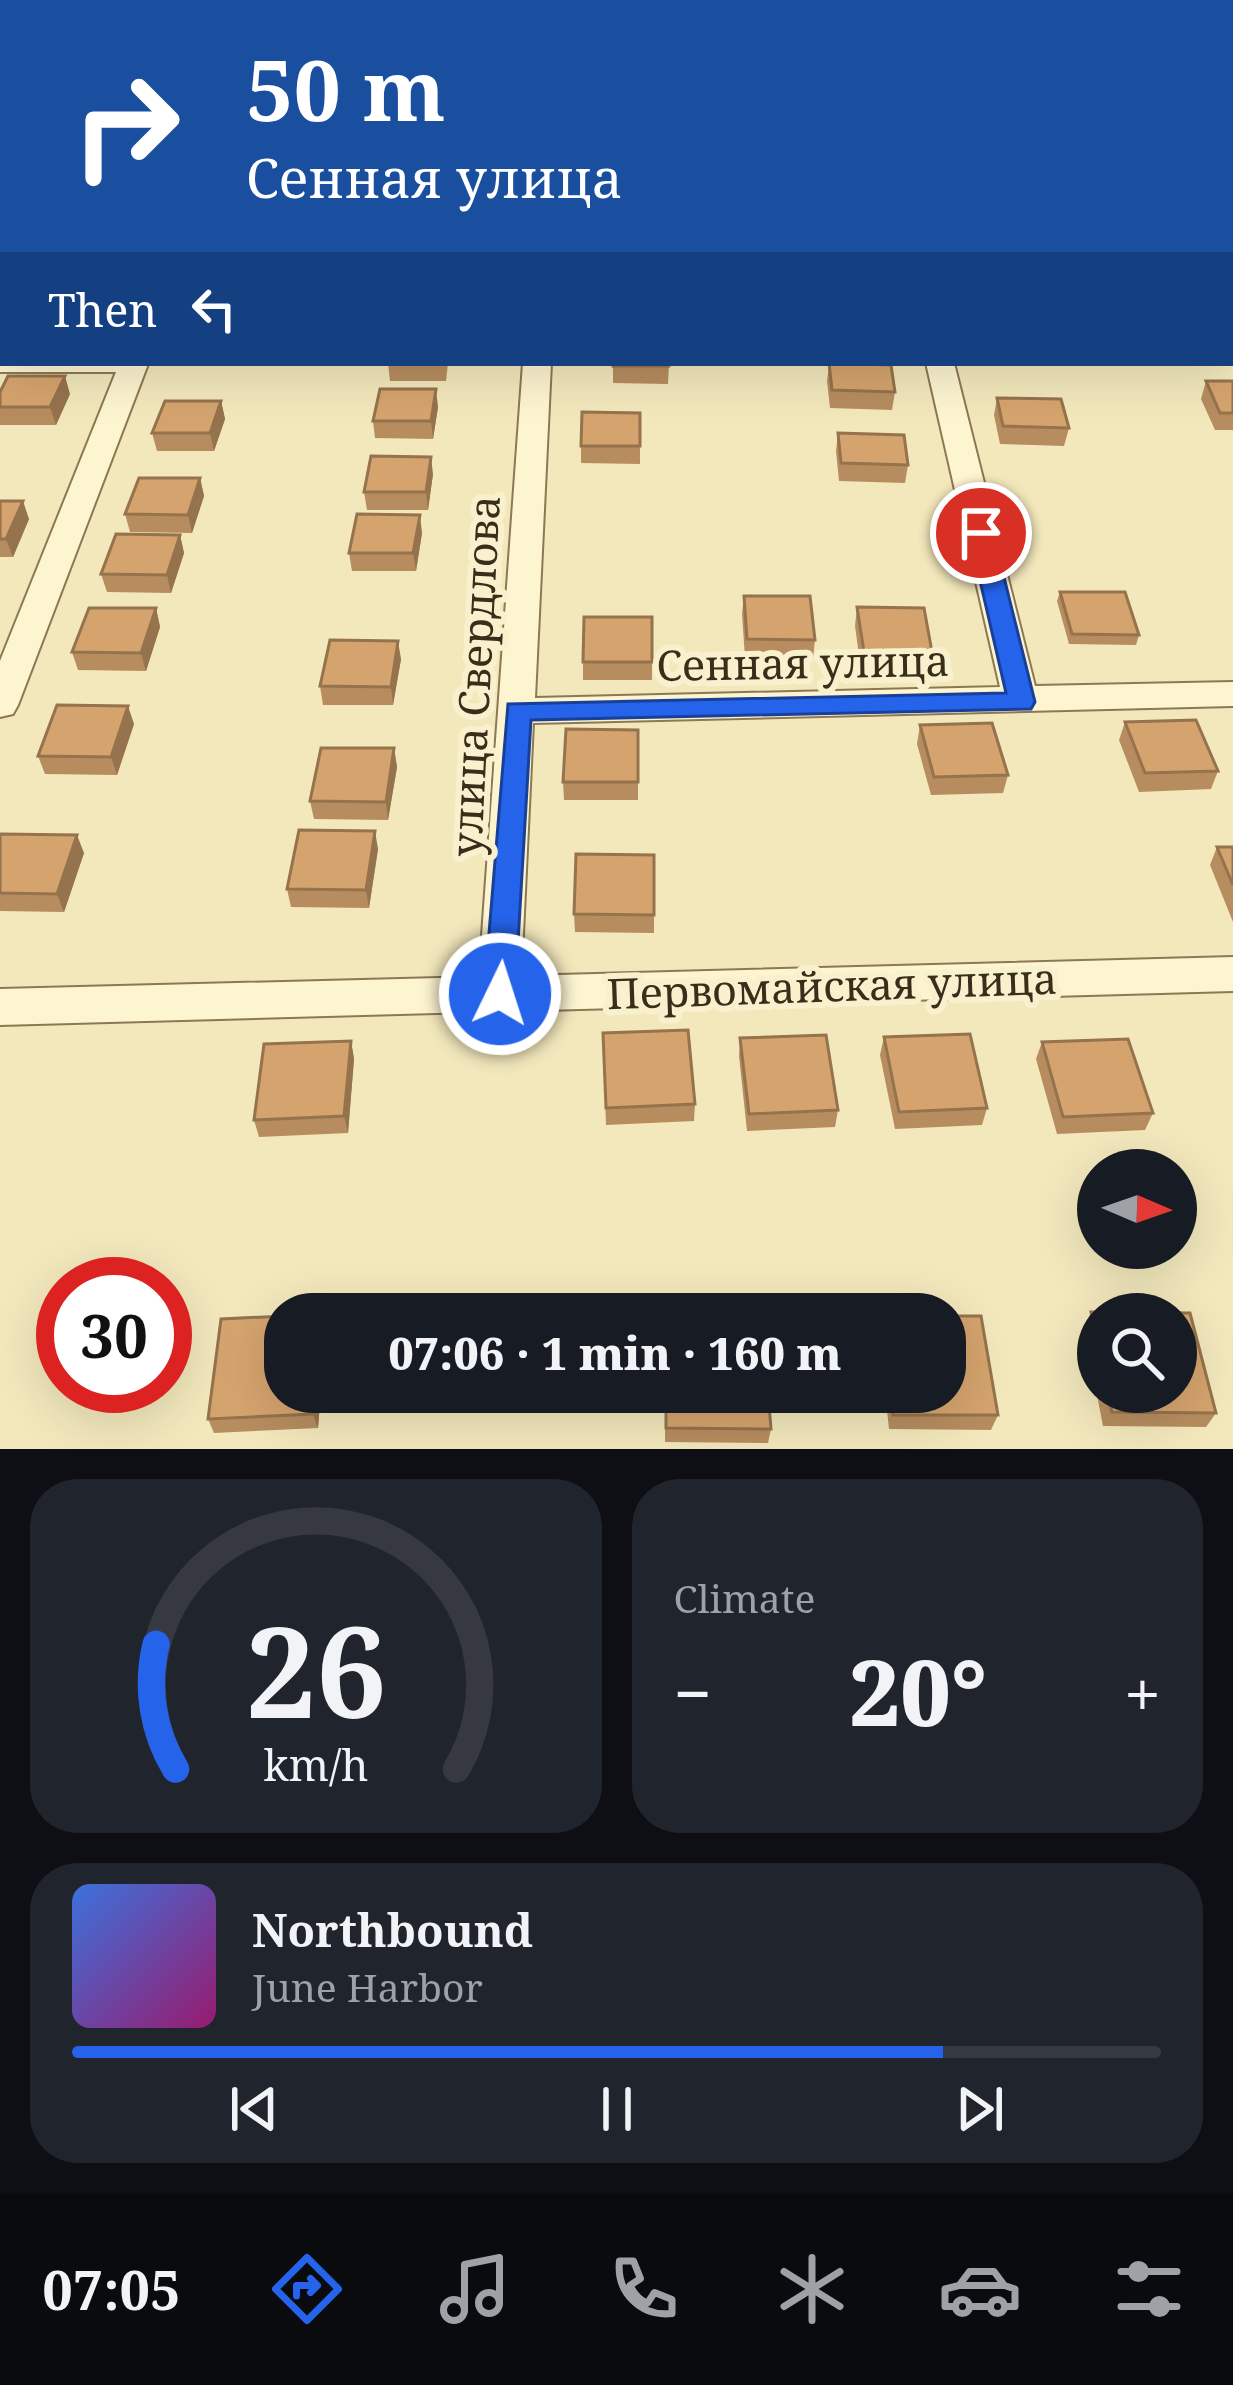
<!DOCTYPE html>
<meta charset="utf-8">
<style>
:root{--surface:#171b24;--page:#20242c;--text:#f1f3f6;--muted:#9ea1a6;--line:#363941;--accent:#2563eb}
body{margin:0;font-family:"Noto Serif",serif;background:var(--page);color:var(--text);height:100vh;display:flex;flex-direction:column;font-size:45px;white-space:nowrap}
*{box-sizing:border-box;margin:0}
p{font-size:39px;color:var(--muted)}
.icon{flex:none;width:66px;height:66px;fill:none;stroke:currentColor;stroke-width:2;stroke-linecap:round;stroke-linejoin:round}
.map{position:relative;height:1449px;overflow:hidden}
.drawer{display:flex;flex-direction:column;gap:30px;padding:30px;background:#0d0f14;flex:1}
.drawer>*{flex:none}
.banner{position:absolute;left:0px;top:0px;width:1233px;height:366px;box-shadow:0 12px 48px #0002;background:#1a4fa0;color:#fff;overflow:hidden}
.needle{width:78px;rotate:92deg}
.controls{position:absolute;left:1077px;top:1149px;display:grid;gap:24px}
.controls a{display:grid;place-items:center;width:120px;height:120px;border-radius:50%;background:var(--surface);box-shadow:0 12px 48px #0002;font-size:60px}
.speed{position:absolute;left:36px;top:1257px;display:flex;gap:24px;font-size:60px;font-weight:700;text-align:center}
.speed>*{display:grid;place-content:center;width:156px;height:156px;border-radius:50%;background:var(--surface);box-shadow:0 12px 48px #0002;line-height:1}
.speed .limit{border:18px solid #d22;background:#fff;color:#111}
.pin{position:absolute;display:grid;place-items:center;width:102px;height:102px;color:#fff;margin:-51px;border:6px solid #fff;border-radius:50%;box-shadow:0 3px 12px #0007}
.me{position:absolute;width:132px;margin:-66px;rotate:4deg;stroke-linejoin:round;filter:drop-shadow(0 0 9px #0008)}
.turn{display:flex;align-items:center;gap:42px;height:252px;padding:0 48px;font-size:54px}
.turn .icon{width:156px;height:156px;stroke-width:2.5}
.turn b{display:block;font-size:84px;line-height:102px}
.then{display:flex;align-items:center;height:114px;padding:0 48px;background:#0003;gap:24px;font-size:45px}
.big{font-size:90px;font-weight:800;line-height:1.1}
.drawer .card{flex:1;display:flex;flex-direction:column;justify-content:center;gap:18px;min-width:0;padding:0 42px;border-radius:48px;background:var(--page)}
.drawer .dial{align-items:center;gap:0}
.dial svg{height:312px;overflow:visible;fill:none;stroke:var(--line);stroke-width:7;stroke-linecap:round;text-anchor:middle}
.dial text{fill:var(--text);stroke:none}
.song{display:flex;align-items:center;gap:36px}
.cover{width:144px;height:144px;border-radius:18px;background:linear-gradient(135deg,hsl(220 70% 55%),hsl(320 70% 35%))}
.played{height:12px;border-radius:6px;background:linear-gradient(90deg,var(--accent) 80%,var(--line) 80%)}
.keys{display:flex;justify-content:space-around;direction:ltr}
.heat{display:flex;justify-content:space-between;align-items:center;font-size:66px;direction:ltr}
.drawer .tiles{flex:1;display:grid;gap:30px;grid-template-columns:1fr 1fr}
.card:last-child{grid-column:span 2}
.trip{position:absolute;left:264px;top:1293px;width:702px;height:120px;border-radius:48px;background:var(--surface);box-shadow:0 12px 48px #0002;font-weight:800;line-height:120px;text-align:center}
.dock{display:flex;height:192px;justify-content:space-around;align-items:center;background:#090b0e;color:var(--muted)}
.dock .icon{width:84px;height:84px}
.dock .on{color:var(--accent)}
.dock b{font-size:54px;color:var(--text)}
.map>svg:first-child{display:block}
</style>
<div class="map">
<svg width="1233" height="1449" viewBox="0 0 1233 1449">
<rect width="100%" height="100%" fill="#f3e8bc"/>
<g fill="none" stroke-linecap="round" stroke-linejoin="round">
<defs>
<path id="service" d="M 258,0 L 268,0 L 267,3 L 257,3 Z
M 298,0 L 308,0 L 306,3 L 296,3 Z"/>
<path id="minor" d="M 29,0 L 49,0 L 27,3 Z
M 552,0 L 572,0 L 551,3 Z
M 840,0 L 860,0 L 860,3 L 840,3 Z
M 1107,0 L 1127,0 L 1128,3 L 1108,3 Z
M 3,47 L 3,63 L 0,64 L 0,48 Z
M 1230,204 L 1233,204 L 1233,224 L 1230,224 Z
M 0,224 L 3,224 L 3,238 L 0,238 Z
M 0,356 L 3,363 L 148,364 L 18,705 L 13,714 L 0,717 L 0,661 L 116,372 L 0,372 Z
M 523,363 L 551,363 L 535,698 L 1000,687 L 926,363 L 954,363 L 1035,686 L 1233,682 L 1233,706 L 533,723 L 521,976 L 1233,957 L 1233,991 L 0,1025 L 0,989 L 479,977 Z"/>
</defs>
<!-- service casing -->
<use href="#service" stroke="#8c7854" stroke-width="4"/>
<!-- minor casing -->
<use href="#minor" stroke="#8c7854" stroke-width="4"/>
<!-- service -->
<use href="#service" fill="#fdf4d0" fill-rule="evenodd"/>
<!-- minor -->
<use href="#minor" fill="#fdf4d0" fill-rule="evenodd"/>
</g>
<!-- wall -->
<path fill="#b78d5f" fill-rule="evenodd" d="M 388,363 L 448,363 L 446,381 L 390,381 Z
M 613,363 L 669,363 L 668,384 L 613,383 Z
M 821,363 L 882,363 L 895,392 L 892,410 L 830,408 L 827,381 L 829,366 L 821,366 Z
M 1206,381 L 1233,381 L 1233,430 L 1215,430 L 1201,399 Z
M 0,392 L 70,394 L 56,425 L 0,425 Z
M 997,398 L 1069,428 L 1064,446 L 1000,444 L 994,415 Z
M 221,401 L 225,419 L 214,451 L 157,451 L 152,433 Z
M 438,407 L 433,439 L 375,438 L 373,421 Z
M 640,413 L 640,464 L 581,463 L 581,446 Z
M 838,433 L 908,465 L 905,483 L 839,481 L 836,451 Z
M 433,474 L 428,510 L 367,510 L 364,492 Z
M 200,478 L 204,496 L 192,533 L 130,532 L 125,514 Z
M 0,501 L 29,519 L 13,557 L 0,557 Z
M 422,533 L 416,571 L 352,571 L 349,553 Z
M 180,535 L 184,553 L 171,593 L 107,592 L 101,574 Z
M 1060,592 L 1139,635 L 1136,645 L 1069,644 L 1057,601 Z
M 744,596 L 815,640 L 813,658 L 745,658 L 742,614 Z
M 857,607 L 932,652 L 929,671 L 861,670 L 855,626 Z
M 156,608 L 160,627 L 146,671 L 78,670 L 72,652 Z
M 401,659 L 393,705 L 323,705 L 320,686 Z
M 583,662 L 652,662 L 652,680 L 583,680 Z
M 1125,722 L 1218,771 L 1211,789 L 1139,792 L 1119,740 Z
M 134,724 L 117,775 L 45,774 L 38,756 Z
M 920,725 L 1008,775 L 1003,793 L 931,795 L 917,744 Z
M 638,730 L 638,800 L 564,800 L 563,782 Z
M 394,748 L 397,767 L 388,820 L 314,819 L 310,801 Z
M 0,834 L 84,853 L 64,912 L 0,911 Z
M 1217,847 L 1233,847 L 1233,922 L 1210,865 Z
M 378,849 L 369,908 L 291,907 L 287,889 Z
M 654,855 L 654,933 L 575,932 L 574,914 Z
M 603,1033 L 695,1104 L 694,1121 L 606,1125 Z
M 884,1037 L 987,1108 L 982,1125 L 895,1129 L 880,1055 Z
M 740,1038 L 838,1110 L 835,1127 L 747,1131 L 739,1056 Z
M 351,1041 L 354,1059 L 348,1133 L 259,1137 L 254,1120 Z
M 1042,1042 L 1153,1113 L 1145,1130 L 1057,1134 L 1036,1059 Z
M 1091,1312 L 1190,1313 L 1216,1413 L 1206,1427 L 1103,1426 L 1084,1328 ZM 1098,1314 L 1176,1314 L 1176,1392 L 1098,1392 Z
M 285,1392 L 321,1392 L 318,1428 L 214,1433 L 208,1419 Z
M 665,1392 L 768,1392 L 771,1429 L 768,1443 L 665,1442 Z
M 885,1392 L 945,1392 L 998,1415 L 991,1430 L 889,1429 Z"/>
<!-- shaded-wall -->
<path fill="#95734d" d="M 65,376 L 70,394 L 56,425 L 50,407 Z
M 436,389 L 438,407 L 433,439 L 431,421 Z
M 221,401 L 225,419 L 214,451 L 210,433 Z
M 431,457 L 433,474 L 428,510 L 426,492 Z
M 200,478 L 204,496 L 192,533 L 188,515 Z
M 23,501 L 29,519 L 13,557 L 6,539 Z
M 420,515 L 422,533 L 416,571 L 413,553 Z
M 180,535 L 184,553 L 171,593 L 167,575 Z
M 156,608 L 160,627 L 146,671 L 141,653 Z
M 398,641 L 401,659 L 393,705 L 391,687 Z
M 128,706 L 134,724 L 117,775 L 111,757 Z
M 394,748 L 397,767 L 388,820 L 386,802 Z
M 375,831 L 378,849 L 369,908 L 366,890 Z
M 77,835 L 84,853 L 64,912 L 57,894 Z
M 351,1041 L 354,1059 L 348,1133 L 344,1116 Z
M 315,1392 L 321,1392 L 318,1428 L 313,1414 Z"/>
<!-- building -->
<path fill="#d5a46e" stroke="#95734d" stroke-width="3" d="M 55,0 L 94,0 L 92,3 L 52,3 Z
M 311,0 L 400,0 L 399,3 L 310,3 Z
M 885,0 L 928,0 L 928,3 L 885,2 Z
M 1043,0 L 1087,0 L 1087,2 L 1044,1 Z
M 1179,0 L 1217,0 L 1219,3 L 1180,3 Z
M 613,363 L 669,363 L 669,366 L 613,366 Z
M 829,363 L 891,365 L 895,392 L 832,390 Z
M 8,376 L 65,376 L 50,407 L 0,407 L 0,392 Z
M 1206,381 L 1233,381 L 1233,413 L 1220,413 Z
M 380,389 L 436,389 L 431,421 L 373,421 Z
M 997,398 L 1061,399 L 1069,428 L 1003,426 Z
M 165,401 L 221,401 L 210,433 L 152,433 Z
M 582,412 L 640,413 L 640,446 L 581,446 Z
M 838,433 L 904,435 L 908,465 L 841,463 Z
M 371,456 L 431,457 L 426,492 L 364,492 Z
M 139,478 L 200,478 L 188,515 L 125,514 Z
M 0,501 L 23,501 L 6,539 L 0,539 Z
M 357,514 L 420,515 L 413,553 L 349,553 Z
M 116,534 L 180,535 L 167,575 L 101,574 Z
M 1060,592 L 1125,592 L 1139,635 L 1072,634 Z
M 744,596 L 810,596 L 815,640 L 747,639 Z
M 857,607 L 924,608 L 932,652 L 864,652 Z
M 89,608 L 156,608 L 141,653 L 72,652 Z
M 584,617 L 652,617 L 652,662 L 583,662 Z
M 330,640 L 398,641 L 391,687 L 320,686 Z
M 57,705 L 128,706 L 111,757 L 38,756 Z
M 1196,720 L 1218,771 L 1145,773 L 1125,722 Z
M 992,723 L 1008,775 L 934,777 L 920,725 Z
M 566,729 L 638,730 L 638,782 L 563,782 Z
M 321,748 L 394,748 L 386,802 L 310,801 Z
M 299,830 L 375,831 L 366,890 L 287,889 Z
M 0,834 L 77,835 L 57,894 L 0,893 Z
M 1217,847 L 1233,847 L 1233,885 Z
M 576,854 L 654,855 L 654,915 L 574,914 Z
M 688,1030 L 695,1104 L 606,1108 L 603,1033 Z
M 970,1034 L 987,1108 L 899,1112 L 884,1037 Z
M 826,1035 L 838,1110 L 749,1114 L 740,1038 Z
M 1128,1039 L 1153,1113 L 1063,1117 L 1042,1042 Z
M 351,1041 L 344,1116 L 254,1120 L 264,1044 Z
M 1091,1312 L 1190,1313 L 1216,1413 L 1112,1412 L 1108,1392 L 1176,1392 L 1176,1314 L 1098,1314 L 1098,1346 Z
M 285,1316 L 285,1392 L 315,1392 L 313,1414 L 208,1419 L 221,1319 Z
M 945,1316 L 981,1316 L 998,1415 L 893,1415 L 891,1392 L 945,1392 Z
M 666,1392 L 768,1392 L 771,1429 L 666,1428 Z"/>
<!-- route -->
<path fill="#2563eb" stroke="#184099" stroke-width="3" d="M 981,525 L 993,533 L 1035,702 L 1031,709 L 531,720 L 515,994 L 511,1003 L 500,1007 L 488,1003 L 484,994 L 508,704 L 1006,693 L 969,533 Z"/>
<g text-anchor="middle" dominant-baseline="central" stroke-width="12" stroke-linejoin="round" paint-order="stroke">
<!-- street labels -->
<g font-size="42" fill="#3a2d1a" stroke="#f9f1cd">
<text transform="translate(803 662) rotate(-1)">Сенная улица</text>
<text transform="translate(474 676) rotate(-87)">улица Свердлова</text>
<text transform="translate(832 985) rotate(-2)">Первомайская улица</text>
</g>
</g>
</svg>
<div class="controls">
<a><svg class="needle" viewBox="-14 -14 28 28"><path d="M0-13l5 13h-10z" fill="#e53935"/><path d="M0 13l5-13h-10z" fill="#9ea1a6"/></svg></a>
<a><svg class="icon" aria-label="search" viewBox="0 0 24 24"><circle cx="10" cy="10" r="6"/><path d="M15 15l6 6"/></svg></a>
</div>
<div class="speed"><div class="limit">30</div></div>
<div class="pin" style="left:981px;top:533px;background:#d93025"><svg class="icon" aria-label="arrive" viewBox="0 0 24 24"><path d="M6 21V4h12l-3 4 3 4H6"/></svg></div>
<svg class="me" style="left:500px;top:994px" viewBox="-20 -20 40 40"><circle r="17" fill="#2563eb" stroke="#fff" stroke-width="3"/><path d="M0-11L8 9 0 5-8 9z" fill="#fff"/></svg>
<div class="trip">07:06 · 1 min · 160 m</div>
<div class="banner">
<div class="turn"><svg class="icon" aria-label="right" viewBox="0 0 24 24"><path d="M7 20v-9h11M14 6l5 5-5 5"/></svg><div><b>50 m</b>Сенная улица</div></div>
<div class="then">Then<svg class="icon" aria-label="left" viewBox="0 0 24 24"><path d="M17 20v-9H6M10 6l-5 5 5 5"/></svg></div>
</div>
</div>
<section class="drawer">
<div class="tiles">
<div class="card dial"><svg viewBox="0 0 100 80">
<path d="M14 69A42 42 0 1 1 86 69"/>
<path d="M14 69A42 42 0 0 1 9 37" stroke="#2563eb"/>
<text x="50" y="56" font-size="32" font-weight="700">26</text>
<text x="50" y="72" font-size="11">km/h</text>
</svg></div>
<div class="card"><p>Climate</p>
<div class="heat"><a>−</a><b class="big">20°</b><a>+</a></div>
</div>
<div class="card">
<div class="song"><i class="cover"></i><div><b>Northbound</b><p>June Harbor</p></div></div>
<div class="played"></div>
<div class="keys"><svg class="icon" aria-label="previous" viewBox="0 0 24 24"><path d="M18 5L8 12l10 7zM5 5v14"/></svg><svg class="icon" aria-label="pause" viewBox="0 0 24 24"><path d="M8 5v14M16 5v14"/></svg><svg class="icon" aria-label="next" viewBox="0 0 24 24"><path d="M6 5l10 7-10 7zM19 5v14"/></svg></div>
</div>
</div>
</section>
<nav class="dock">
<b>07:05</b>
<svg class="icon on" aria-label="directions" viewBox="0 0 24 24"><path d="M12 3l9 9-9 9-9-9zM9 14v-3h6M13 9l2 2-2 2"/></svg>
<svg class="icon" aria-label="music" viewBox="0 0 24 24"><path d="M9 18V5l10-2v13"/><circle cx="6" cy="18" r="3"/><circle cx="16" cy="16" r="3"/></svg>
<svg class="icon" aria-label="phone" viewBox="0 0 24 24"><path d="M5 4h4l2 5-3 2q2 4 5 5l2-3 5 2v4C11 20 4 13 5 4z"/></svg>
<svg class="icon" aria-label="climate" viewBox="0 0 24 24"><path d="M12 3v18M4 7l16 10M4 17L20 7"/></svg>
<svg class="icon" aria-label="car" viewBox="0 0 24 24"><path d="M5 17H2v-5l4-1 3-4h7l3 4 3 1v5h-3M9 17h6M6 11h13"/><circle cx="7" cy="17" r="2"/><circle cx="17" cy="17" r="2"/></svg>
<svg class="icon" aria-label="filters" viewBox="0 0 24 24"><path d="M4 7h16M4 17h16"/><circle cx="9" cy="7" r="2"/><circle cx="15" cy="17" r="2"/></svg>
</nav>
